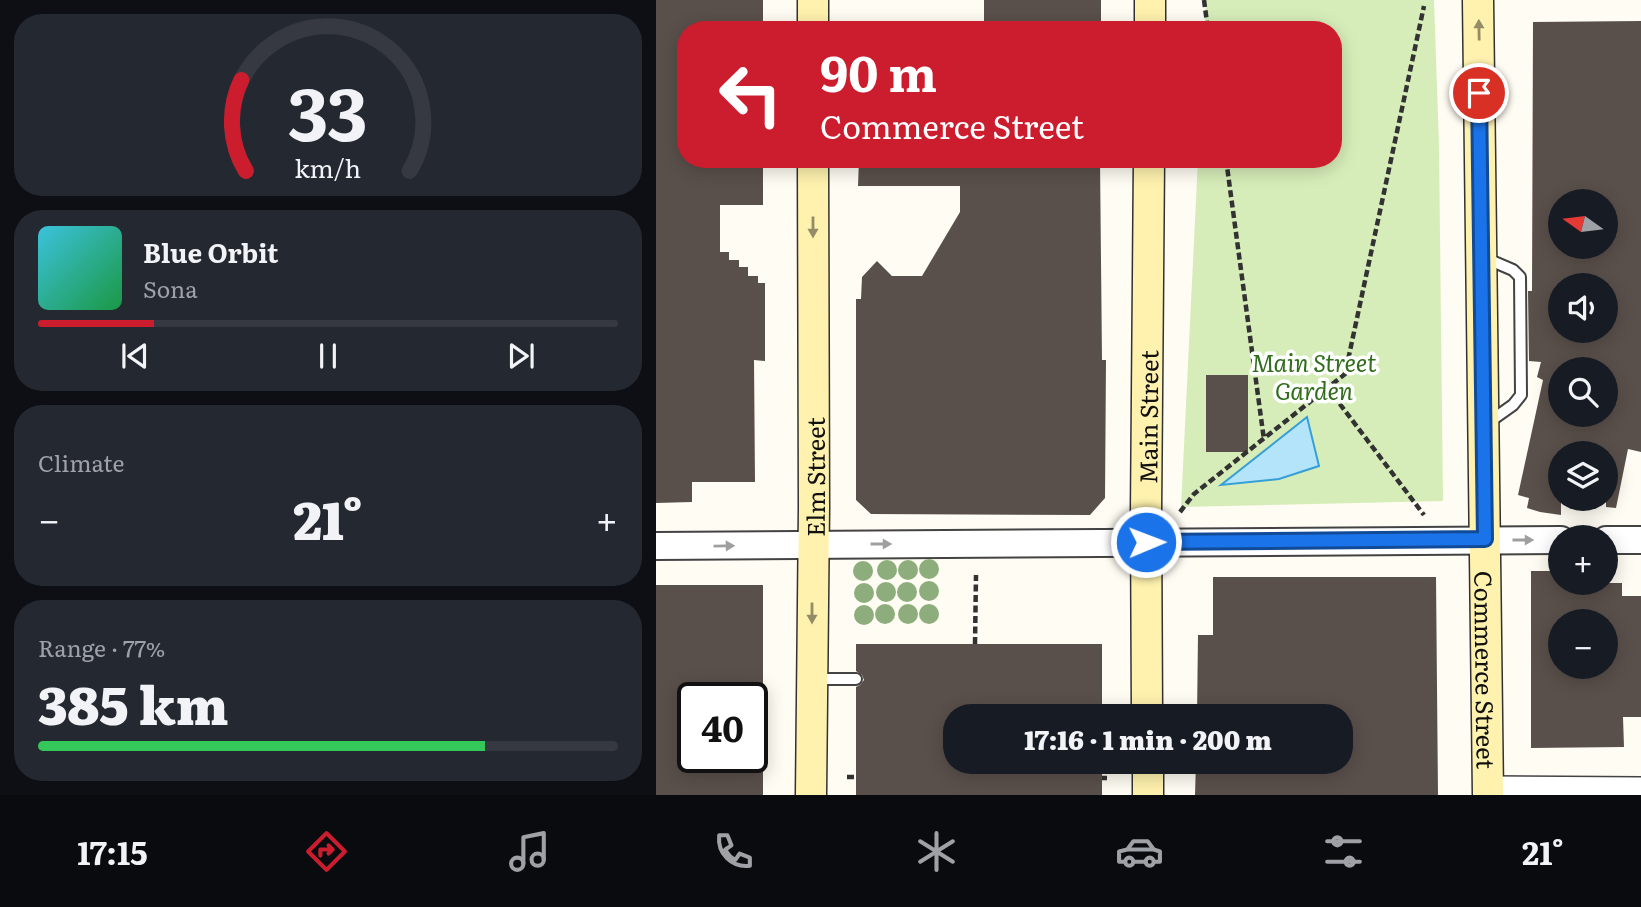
<!DOCTYPE html>
<meta charset="utf-8">
<style>
:root{--surface:#171b24;--page:#242831;--text:#f1f3f6;--muted:#9ea1a6;--line:#363941;--accent:#cb1d2e}
body{margin:0;font-family:Literata,serif;background:var(--page);color:var(--text);height:100vh;display:flex;flex-direction:column;font-size:26px;white-space:nowrap}
*{box-sizing:border-box;margin:0}
p{font-size:23px;color:var(--muted)}
.icon{flex:none;width:38px;height:38px;fill:none;stroke:currentColor;stroke-width:2;stroke-linecap:round;stroke-linejoin:round}
.map{position:relative;flex:1;overflow:hidden}
.sheet{display:flex;flex-direction:column;gap:14px;padding:14px;background:#0d0f14;width:656px}
.sheet>*{flex:none}
.guide{position:absolute;left:21px;top:21px;width:665px;height:147px;border-radius:28px;box-shadow:0 4px 18px #0003;background:#cb1d2e;color:#fff;overflow:hidden}
.needle{width:46px;rotate:284deg}
.fabs{position:absolute;left:892px;top:189px;display:grid;gap:14px}
.fabs a{display:grid;place-items:center;width:70px;height:70px;border-radius:50%;background:var(--surface);box-shadow:0 4px 18px #0003;font-size:35px}
.speed{position:absolute;left:21px;top:682px;display:flex;gap:14px;font-size:35px;font-weight:700;text-align:center}
.speed>*{display:grid;place-content:center;width:91px;height:91px;border-radius:50%;background:var(--surface);box-shadow:0 4px 18px #0003;line-height:1}
.speed .limit{border:4px solid #111;border-radius:10px;background:#fff;color:#111}
.pin{position:absolute;display:grid;place-items:center;width:60px;height:60px;color:#fff;margin:-30px;border:4px solid #fff;border-radius:50%;box-shadow:0 2px 7px #0007}
.me{position:absolute;width:77px;margin:-38px;rotate:89deg;stroke-linejoin:round;filter:drop-shadow(0 0 5px #0008)}
.turn{display:flex;align-items:center;gap:24px;height:147px;padding:0 28px;font-size:32px}
.turn .icon{width:91px;height:91px;stroke-width:2.5}
.turn b{display:block;font-size:49px;line-height:60px}
.big{font-size:52px;font-weight:800;line-height:1.1}
.sheet .card{flex:1;display:flex;flex-direction:column;justify-content:center;gap:10px;min-width:0;padding:0 24px;border-radius:28px;background:var(--page)}
.sheet .dial{align-items:center;gap:0}
.dial svg{height:182px;overflow:visible;fill:none;stroke:var(--line);stroke-width:7;stroke-linecap:round;text-anchor:middle}
.dial text{fill:var(--text);stroke:none}
.song{display:flex;align-items:center;gap:21px}
.cover{width:84px;height:84px;border-radius:10px;background:linear-gradient(135deg,hsl(190 70% 55%),hsl(140 70% 35%))}
.played{height:7px;border-radius:4px;background:linear-gradient(90deg,var(--accent) 20%,var(--line) 20%)}
.keys{display:flex;justify-content:space-around;direction:ltr}
.heat{display:flex;justify-content:space-between;align-items:center;font-size:38px;direction:ltr}
.charge{height:10px;border-radius:5px;background:linear-gradient(90deg,#34c759 77%,var(--line) 0)}
.trip{position:absolute;left:287px;top:704px;width:410px;height:70px;border-radius:28px;background:var(--surface);box-shadow:0 4px 18px #0003;font-weight:800;line-height:70px;text-align:center}
.dock{display:flex;height:112px;justify-content:space-around;align-items:center;background:#090b0e;color:var(--muted)}
.dock .icon{width:49px;height:49px}
.dock .on{color:var(--accent)}
.dock b{font-size:32px;color:var(--text)}
main{display:flex;flex:1;min-height:0}
.map>svg:first-child{display:block}
</style>
<main>
<section class="sheet">
<div class="card dial"><svg viewBox="0 0 100 80">
<path d="M14 69A42 42 0 1 1 86 69"/>
<path d="M14 69A42 42 0 0 1 12 29" stroke="#cb1d2e"/>
<text x="50" y="56" font-size="32" font-weight="700">33</text>
<text x="50" y="72" font-size="11">km/h</text>
</svg></div>
<div class="card">
<div class="song"><i class="cover"></i><div><b>Blue Orbit</b><p>Sona</p></div></div>
<div class="played"></div>
<div class="keys"><svg class="icon" aria-label="previous" viewBox="0 0 24 24"><path d="M18 5L8 12l10 7zM5 5v14"/></svg><svg class="icon" aria-label="pause" viewBox="0 0 24 24"><path d="M8 5v14M16 5v14"/></svg><svg class="icon" aria-label="next" viewBox="0 0 24 24"><path d="M6 5l10 7-10 7zM19 5v14"/></svg></div>
</div>
<div class="card"><p>Climate</p>
<div class="heat"><a>−</a><b class="big">21°</b><a>+</a></div>
</div>
<div class="card"><p>Range · 77%</p><b class="big">385 km</b><div class="charge"></div></div>
</section>
<div class="map">
<svg width="985" height="795" viewBox="0 0 985 795">
<rect width="100%" height="100%" fill="#fffcf3"/>
<!-- green -->
<path fill="#d7edb9" d="M 550,0 L 778,0 L 783,146 L 787,501 L 525,507 L 542,159 L 677,159 L 677,30 L 548,30 Z"/>
<!-- water -->
<path fill="#b4e4fa" stroke="#369fd6" stroke-width="2" d="M 651,417 L 663,466 L 623,479 L 565,485 Z"/>
<!-- building -->
<path fill="#5a504b" fill-rule="evenodd" d="M 0,0 L 107,0 L 107,30 L 30,30 L 30,159 L 107,159 L 107,205 L 64,205 L 64,252 L 73,252 L 73,260 L 83,260 L 83,267 L 92,267 L 92,276 L 102,276 L 102,283 L 109,283 L 109,361 L 98,360 L 99,482 L 36,482 L 36,502 L 0,503 Z
M 328,0 L 445,0 L 445,30 L 328,30 Z
M 985,21 L 985,452 L 972,449 L 960,508 L 950,507 L 950,453 L 905,453 L 905,515 L 884,512 L 871,508 L 873,498 L 862,495 L 887,380 L 881,377 L 885,362 L 873,361 L 872,291 L 876,291 L 877,22 ZM 905,201 L 950,201 L 950,247 L 905,247 ZM 905,285 L 950,285 L 950,331 L 905,331 ZM 905,369 L 950,369 L 950,415 L 905,415 Z
M 203,159 L 444,159 L 446,360 L 450,360 L 449,498 L 434,515 L 215,514 L 200,500 L 200,299 L 205,299 L 206,277 L 221,261 L 236,276 L 266,276 L 304,212 L 304,186 L 202,186 Z
M 550,375 L 592,375 L 592,452 L 550,452 Z
M 875,571 L 905,571 L 905,583 L 966,583 L 966,596 L 985,596 L 985,717 L 967,717 L 968,747 L 875,748 ZM 905,621 L 950,621 L 950,667 L 905,667 Z
M 557,577 L 780,577 L 782,795 L 539,795 L 540,761 L 684,761 L 684,716 L 541,716 L 542,635 L 557,635 Z
M 0,585 L 107,585 L 107,698 L 37,698 L 37,758 L 107,758 L 107,795 L 0,795 Z
M 200,644 L 446,644 L 446,716 L 299,716 L 299,761 L 446,761 L 446,795 L 200,795 L 200,687 L 204,685 L 208,680 L 206,675 L 200,671 Z"/>
<g fill="none" stroke-linecap="round" stroke-linejoin="round">
<defs>
<path id="service" d="M 829,258 L 857,270 L 864,277 L 865,395 L 857,405 L 833,422
M 158,679 L 200,679"/>
<path id="minor" d="M 832,787 L 985,788"/>
<path id="tertiary" d="M 950,540 L 985,540
M 0,546 L 905,540"/>
<g id="secondary">
<path d="M 157,0 L 157,30"/>
<path id="s1" d="M 822,0 L 832,795"/>
<path d="M 494,30 L 494,0"/>
<path id="s2" d="M 491,716 L 490,514 L 493,159"/>
<path d="M 492,761 L 492,795"/>
<path id="s3" d="M 155,795 L 158,507 L 157,159"/>
</g>
</defs>
<!-- service casing -->
<use href="#service" stroke="#434343" stroke-width="14"/>
<!-- minor casing -->
<use href="#minor" stroke="#434343" stroke-width="24"/>
<!-- tertiary casing -->
<use href="#tertiary" stroke="#434343" stroke-width="30"/>
<!-- secondary casing -->
<use href="#secondary" stroke="#323232" stroke-width="33"/>
<!-- path -->
<path stroke="#323232" stroke-width="4.5" stroke-dasharray="7 3.5" stroke-linecap="butt" d="M 548,0 L 552,30
M 570,159 L 608,440
M 671,387 L 768,515
M 524,512 L 538,494 L 689,374 L 768,6
M 319,644 L 320,575
M 191,777 L 200,777
M 446,778 L 451,778"/>
<!-- service -->
<use href="#service" stroke="#fff" stroke-width="10"/>
<!-- minor -->
<use href="#minor" stroke="#fff" stroke-width="21"/>
<!-- tertiary -->
<use href="#tertiary" stroke="#fff" stroke-width="26"/>
<!-- secondary -->
<use href="#secondary" stroke="#fff2ae" stroke-width="30"/>
</g>
<!-- trees -->
<g fill="#8dae7c">
<circle cx="273" cy="569" r="10"/>
<circle cx="231" cy="570" r="10"/>
<circle cx="252" cy="570" r="10"/>
<circle cx="207" cy="571" r="10"/>
<circle cx="273" cy="591" r="10"/>
<circle cx="230" cy="592" r="10"/>
<circle cx="251" cy="592" r="10"/>
<circle cx="208" cy="593" r="10"/>
<circle cx="229" cy="614" r="10"/>
<circle cx="252" cy="614" r="10"/>
<circle cx="273" cy="614" r="10"/>
<circle cx="208" cy="615" r="10"/>
</g>
<!-- one-way arrows -->
<defs><path id="oneway-solid" d="M-6-.8H1V-3.2L6.5 0L1 3.2V.8H-6Z" transform="scale(1.75)"/></defs>
<g fill="#938c67">
<use href="#oneway-solid" transform="translate(823 30) rotate(-91)"/>
<use href="#oneway-solid" transform="translate(157 227) rotate(90)"/>
<use href="#oneway-solid" transform="translate(156 613) rotate(90)"/>
</g>
<g fill="#9f9f9f">
<use href="#oneway-solid" transform="translate(867 540)"/>
<use href="#oneway-solid" transform="translate(225 544)"/>
<use href="#oneway-solid" transform="translate(68 546) rotate(-1)"/>
</g>
<g fill="none" stroke-linecap="round" stroke-linejoin="round">
<defs>
<path id="route" d="M 490,542 L 829,539 L 823,93"/>
</defs>
<!-- route casing -->
<use href="#route" stroke="#114b97" stroke-width="18"/>
<!-- route -->
<use href="#route" stroke="#1a73e8" stroke-width="12"/>
</g>
<g text-anchor="middle" dominant-baseline="central" stroke-width="7" stroke-linejoin="round" paint-order="stroke">
<!-- park labels -->
<g font-size="24" font-style="italic" fill="#306e1b" stroke="#fff">
<text x="658" y="361">Main Street<tspan x="658" dy="28">Garden</tspan></text>
</g>
<!-- street labels -->
<g font-size="24" fill="#101010" stroke="#fff">
<text stroke="none"><textPath href="#s2" startOffset="299">Main Street</textPath></text>
<text stroke="none"><textPath href="#s3" startOffset="318">Elm Street</textPath></text>
<text stroke="none"><textPath href="#s1" startOffset="670">Commerce Street</textPath></text>
</g>
</g>
</svg>
<div class="fabs">
<a><svg class="needle" viewBox="-14 -14 28 28"><path d="M0-13l5 13h-10z" fill="#e53935"/><path d="M0 13l5-13h-10z" fill="#9ea1a6"/></svg></a>
<a><svg class="icon" aria-label="sound" viewBox="0 0 24 24"><path d="M4 9h4l5-4v14l-5-4H4zM17 9q2 3 0 6"/></svg></a>
<a><svg class="icon" aria-label="search" viewBox="0 0 24 24"><circle cx="10" cy="10" r="6"/><path d="M15 15l6 6"/></svg></a>
<a><svg class="icon" aria-label="layers" viewBox="0 0 24 24"><path d="M12 4l9 5-9 5-9-5zM3 14l9 5 9-5"/></svg></a>
<a>+</a>
<a>−</a>
</div>
<div class="speed"><div class="limit">40</div></div>
<div class="pin" style="left:823px;top:93px;background:#d93025"><svg class="icon" aria-label="arrive" viewBox="0 0 24 24"><path d="M6 21V4h12l-3 4 3 4H6"/></svg></div>
<svg class="me" style="left:490px;top:542px" viewBox="-20 -20 40 40"><circle r="17" fill="#1a73e8" stroke="#fff" stroke-width="3"/><path d="M0-11L8 9 0 5-8 9z" fill="#fff"/></svg>
<div class="trip">17:16 · 1 min · 200 m</div>
<div class="guide">
<div class="turn"><svg class="icon" aria-label="left" viewBox="0 0 24 24"><path d="M17 20v-9H6M10 6l-5 5 5 5"/></svg><div><b>90 m</b>Commerce Street</div></div>
</div>
</div>
</main>
<nav class="dock">
<b>17:15</b>
<svg class="icon on" aria-label="directions" viewBox="0 0 24 24"><path d="M12 3l9 9-9 9-9-9zM9 14v-3h6M13 9l2 2-2 2"/></svg>
<svg class="icon" aria-label="music" viewBox="0 0 24 24"><path d="M9 18V5l10-2v13"/><circle cx="6" cy="18" r="3"/><circle cx="16" cy="16" r="3"/></svg>
<svg class="icon" aria-label="phone" viewBox="0 0 24 24"><path d="M5 4h4l2 5-3 2q2 4 5 5l2-3 5 2v4C11 20 4 13 5 4z"/></svg>
<svg class="icon" aria-label="climate" viewBox="0 0 24 24"><path d="M12 3v18M4 7l16 10M4 17L20 7"/></svg>
<svg class="icon" aria-label="car" viewBox="0 0 24 24"><path d="M5 17H2v-5l4-1 3-4h7l3 4 3 1v5h-3M9 17h6M6 11h13"/><circle cx="7" cy="17" r="2"/><circle cx="17" cy="17" r="2"/></svg>
<svg class="icon" aria-label="filters" viewBox="0 0 24 24"><path d="M4 7h16M4 17h16"/><circle cx="9" cy="7" r="2"/><circle cx="15" cy="17" r="2"/></svg>
<b>21°</b>
</nav>
